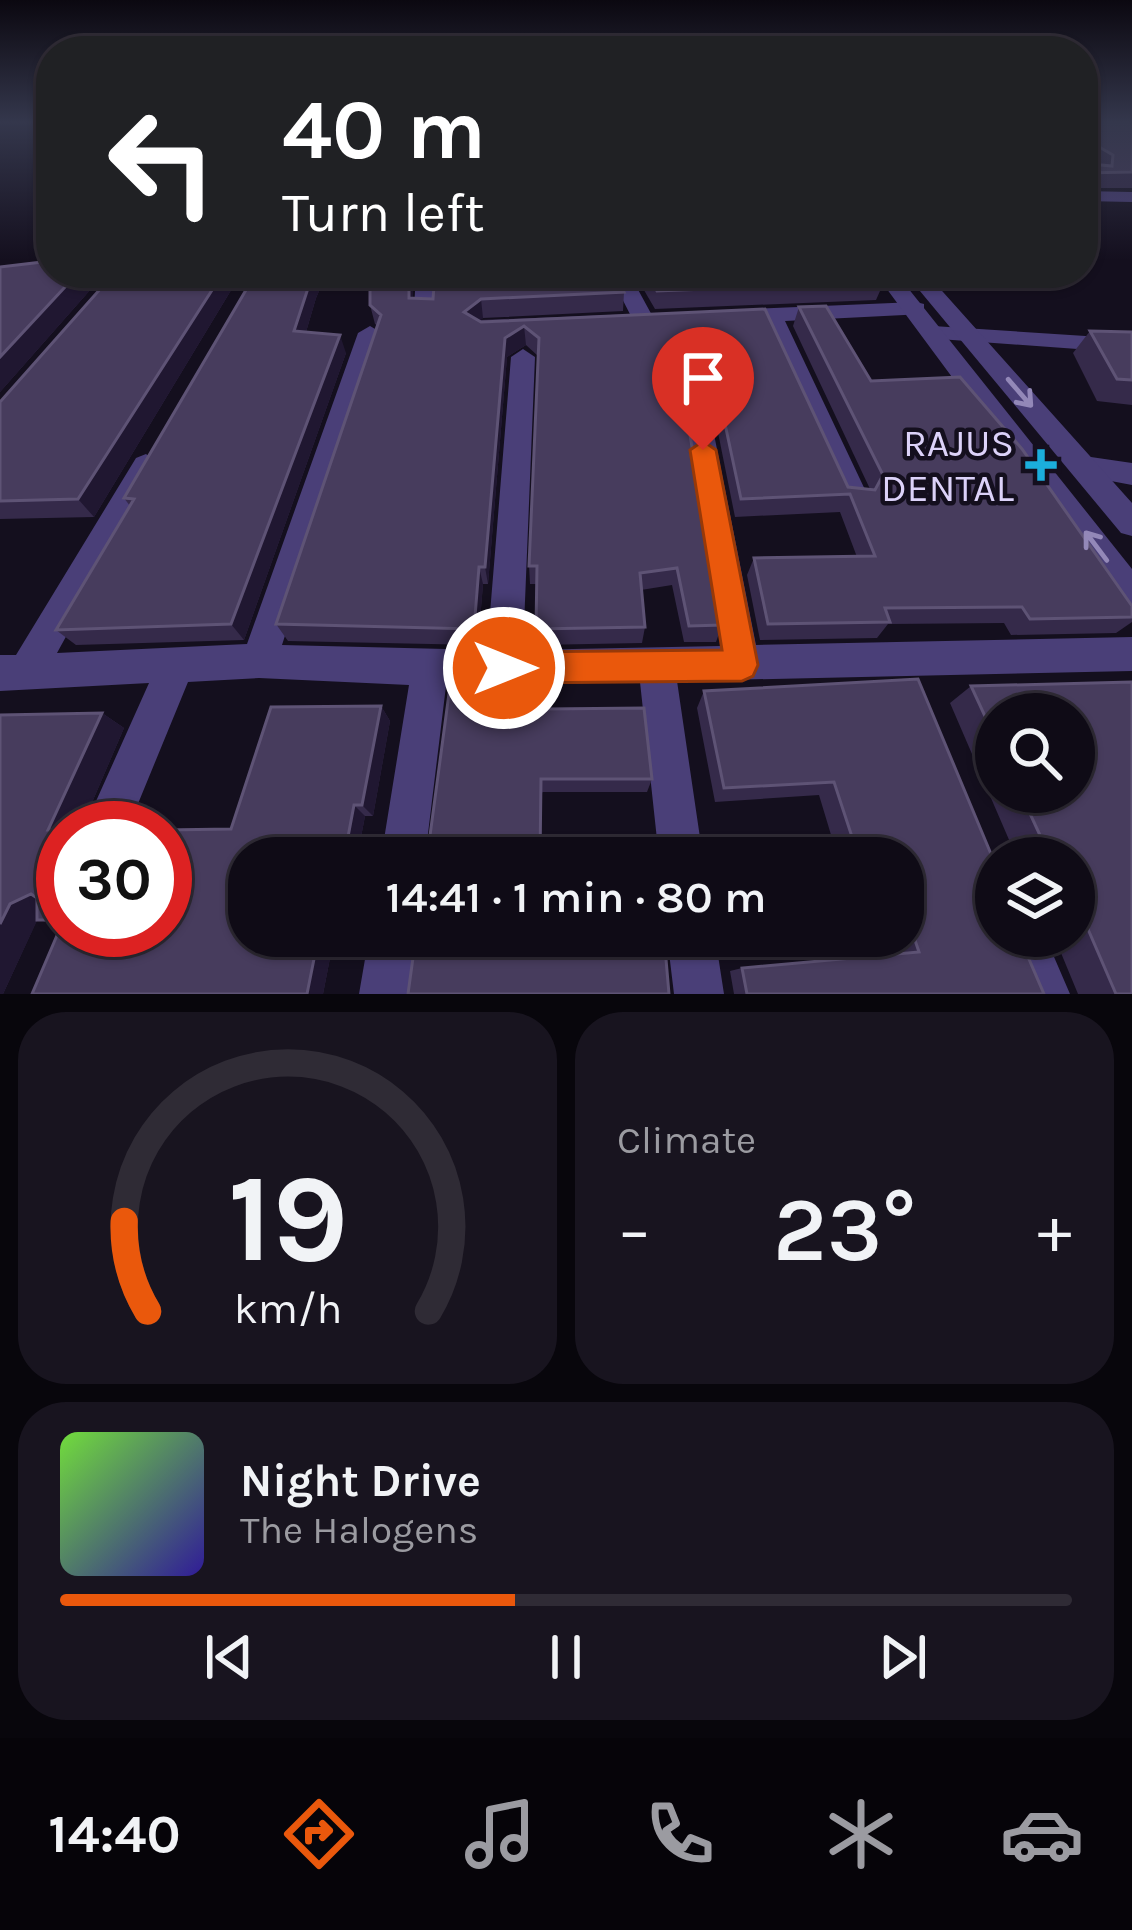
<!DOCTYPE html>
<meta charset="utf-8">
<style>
:root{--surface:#0f0b16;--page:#18141f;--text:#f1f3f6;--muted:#9b9ba1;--line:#2f2b35;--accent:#ea580c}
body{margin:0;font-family:Karla,sans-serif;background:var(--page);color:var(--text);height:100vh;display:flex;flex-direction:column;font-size:45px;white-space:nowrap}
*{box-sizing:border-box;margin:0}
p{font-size:39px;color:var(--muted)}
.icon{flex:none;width:66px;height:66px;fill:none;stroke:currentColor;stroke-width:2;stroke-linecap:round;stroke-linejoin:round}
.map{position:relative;height:994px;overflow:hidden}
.drawer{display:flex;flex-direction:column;gap:18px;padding:18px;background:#08060c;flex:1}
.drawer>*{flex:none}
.guide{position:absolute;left:36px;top:36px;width:1062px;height:252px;border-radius:48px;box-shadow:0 3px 9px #0004,0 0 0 3px var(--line);background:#202124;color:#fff;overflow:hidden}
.buttons{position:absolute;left:975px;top:693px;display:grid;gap:24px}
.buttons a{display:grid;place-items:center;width:120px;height:120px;border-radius:50%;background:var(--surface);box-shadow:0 3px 9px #0004,0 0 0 3px var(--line);font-size:60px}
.speed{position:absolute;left:36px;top:801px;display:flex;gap:24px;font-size:60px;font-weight:700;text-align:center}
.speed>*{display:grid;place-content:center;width:156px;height:156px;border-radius:50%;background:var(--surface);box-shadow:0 3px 9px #0004,0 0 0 3px var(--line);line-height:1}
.speed .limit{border:18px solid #d22;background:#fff;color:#111}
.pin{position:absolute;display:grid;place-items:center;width:102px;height:102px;color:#fff;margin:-123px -51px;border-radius:50% 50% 50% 0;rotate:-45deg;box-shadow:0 0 12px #0007}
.pin .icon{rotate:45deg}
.me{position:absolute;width:132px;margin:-66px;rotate:90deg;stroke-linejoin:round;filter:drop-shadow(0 0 9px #0008)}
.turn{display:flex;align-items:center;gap:42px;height:252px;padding:0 48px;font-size:54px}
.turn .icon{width:156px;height:156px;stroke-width:2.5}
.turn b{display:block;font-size:84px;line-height:102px}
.big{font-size:90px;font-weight:600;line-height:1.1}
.drawer .card{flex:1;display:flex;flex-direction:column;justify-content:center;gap:18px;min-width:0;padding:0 42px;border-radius:48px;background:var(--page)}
.drawer .dial{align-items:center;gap:0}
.dial svg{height:312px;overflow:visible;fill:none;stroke:var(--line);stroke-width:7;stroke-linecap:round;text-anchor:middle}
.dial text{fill:var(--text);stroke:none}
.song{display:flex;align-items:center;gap:36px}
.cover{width:144px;height:144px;border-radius:18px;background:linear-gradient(135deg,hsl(100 70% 55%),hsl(250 70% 35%))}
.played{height:12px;border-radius:6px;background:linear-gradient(90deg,var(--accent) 45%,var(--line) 45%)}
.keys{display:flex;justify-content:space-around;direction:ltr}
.heat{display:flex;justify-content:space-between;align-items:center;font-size:66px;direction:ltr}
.drawer .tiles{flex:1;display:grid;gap:18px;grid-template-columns:1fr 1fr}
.card:last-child{grid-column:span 2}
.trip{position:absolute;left:228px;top:837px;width:696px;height:120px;border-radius:48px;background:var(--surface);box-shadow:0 3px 9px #0004,0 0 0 3px var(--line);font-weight:600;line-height:120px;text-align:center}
.tabs{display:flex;height:192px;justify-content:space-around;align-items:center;background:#060409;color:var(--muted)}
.tabs .icon{width:84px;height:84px}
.tabs .active{color:var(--accent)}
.tabs b{font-size:54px;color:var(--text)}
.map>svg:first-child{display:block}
</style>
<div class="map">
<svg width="1132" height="994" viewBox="0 0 1132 994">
<rect width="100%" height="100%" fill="#140f1e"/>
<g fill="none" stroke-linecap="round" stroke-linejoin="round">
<!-- minor -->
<path fill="#4a3f78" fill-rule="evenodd" d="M 1083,191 L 1132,192 L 1132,202 L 1083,201 Z
M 416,273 L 436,273 L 433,315 L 417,315 L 414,310 Z
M 609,273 L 629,273 L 654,319 L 651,324 L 635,324 Z
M 916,302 L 924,304 L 924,314 L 785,321 L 868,496 L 864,504 L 842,504 L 763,322 L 730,324 L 719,317 L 730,310 Z
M 370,326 L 382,333 L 282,645 L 487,650 L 511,357 L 523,349 L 535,357 L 523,650 L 721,646 L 676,364 L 688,356 L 700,364 L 756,645 L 1132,637 L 1132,671 L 677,681 L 703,858 L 659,858 L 640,682 L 446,686 L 425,858 L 381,858 L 409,685 L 259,678 L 188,682 L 128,828 L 84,828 L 149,683 L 0,691 L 0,655 L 16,655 L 136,458 L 146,454 L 160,465 L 57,653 L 247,644 L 358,333 Z
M 933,326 L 1132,339 L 1132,353 L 925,338 L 925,328 Z
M 1084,456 L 1132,463 L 1132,485 L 1074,474 L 1070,467 L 1074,460 Z
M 369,936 L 417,936 L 409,994 L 359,994 Z
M 667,936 L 715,936 L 724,994 L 674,994 Z
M 997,936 L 1045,936 L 1070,994 L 1020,994 Z"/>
<!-- tertiary -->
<path fill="#4a3f78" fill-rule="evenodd" d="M 875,273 L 896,273 L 1132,569 L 1132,609 L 1120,604 Z
M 905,273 L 926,273 L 1132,503 L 1132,536 L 1121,533 Z"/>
</g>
<!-- wall -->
<path fill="#352a4a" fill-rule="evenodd" d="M 1083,121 L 1132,121 L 1132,188 L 1083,188 Z
M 51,226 L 51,273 L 250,273 L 233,287 L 94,517 L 0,519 L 0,402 L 103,287 L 91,289 L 0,392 L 0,267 L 42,262 L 49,255 L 37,229 Z
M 259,273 L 327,273 L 316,298 L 306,332 L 346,353 L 244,640 L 76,645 L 56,630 L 130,506 L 124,498 Z
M 634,273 L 876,273 L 884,282 L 876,300 L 655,309 Z
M 980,273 L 1059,273 L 1055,280 L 986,280 Z
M 624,292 L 623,311 L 483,318 L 479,320 L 765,309 L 848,487 L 870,489 L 793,326 L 799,307 L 871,381 L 1132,606 L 1132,622 L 1116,633 L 1011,635 L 1004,623 L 888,624 L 877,638 L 760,640 L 747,575 L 754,558 L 857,557 L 840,512 L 735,517 L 704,363 L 691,352 L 677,361 L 722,625 L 716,642 L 684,642 L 672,585 L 641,590 L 645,627 L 642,643 L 537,645 L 537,584 L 530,584 L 529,566 L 538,356 L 526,345 L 507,357 L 488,584 L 483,584 L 478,645 L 288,641 L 276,624 L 378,326 L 375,324 L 370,305 L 413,299 Z
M 1090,331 L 1132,332 L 1132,405 L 1097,401 L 1073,353 Z
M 918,679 L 996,936 L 1044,994 L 734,994 L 730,971 L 742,968 L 895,954 L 889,936 L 903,936 L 903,858 L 838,858 L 819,795 L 715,802 L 697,708 L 704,691 Z
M 1132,682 L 1132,994 L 1078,994 L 1054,936 L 1074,936 L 1074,858 L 1013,858 L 1016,856 L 950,703 L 971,686 ZM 996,714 L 1074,714 L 1074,792 L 996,792 Z
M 381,706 L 390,721 L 373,816 L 365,816 L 357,858 L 249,858 L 249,936 L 344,936 L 341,953 L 331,953 L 323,994 L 32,994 L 61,926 L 59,924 L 37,920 L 3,994 L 0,994 L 0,715 L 102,713 L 124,728 L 81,828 L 63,828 L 63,930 L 165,930 L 165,830 L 231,829 L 271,707 Z
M 546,709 L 652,779 L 647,792 L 543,792 L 427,858 Z"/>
<!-- shaded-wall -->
<path fill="#201731" d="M 78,273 L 96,273 L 104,286 L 91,289 L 0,392 L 0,357 Z
M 223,273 L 250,273 L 233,287 L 94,517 L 78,499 Z
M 313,273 L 327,273 L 316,298 L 301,349 L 294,331 Z
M 409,273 L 413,273 L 413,317 L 409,298 Z
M 481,299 L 483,318 L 467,331 L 464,312 Z
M 524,326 L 526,345 L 507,357 L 488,584 L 485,567 L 505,338 Z
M 694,333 L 691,352 L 672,365 L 675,346 Z
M 340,335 L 346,353 L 244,640 L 231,624 Z
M 479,567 L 483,584 L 478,645 L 474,629 Z
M 381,706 L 390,721 L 373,816 L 362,805 Z
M 102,713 L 124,728 L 81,828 L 63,828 L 63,836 L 48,830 Z
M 354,805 L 365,816 L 357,858 L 344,858 Z
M 31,894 L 61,901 L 42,910 L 3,994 L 0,994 L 0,924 L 10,904 Z
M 329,936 L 344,936 L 341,953 L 327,949 Z
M 316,949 L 331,953 L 323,994 L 307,994 Z"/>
<!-- building -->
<path fill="#473c5d" stroke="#5e5375" stroke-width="3" fill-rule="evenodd" d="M 1083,121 L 1132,121 L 1132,172 L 1083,173 ZM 1094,144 L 1113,155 L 1112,166 L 1091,164 L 1087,148 Z
M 51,226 L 51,273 L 78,273 L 0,357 L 0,267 L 42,262 L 49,255 L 37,229 Z
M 99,273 L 223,273 L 78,499 L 0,501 L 0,402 L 102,287 L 106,278 Z
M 259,273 L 313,273 L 294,331 L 340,335 L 231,624 L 56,630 L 134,499 L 124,498 L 253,278 Z
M 370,273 L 409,273 L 409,298 L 433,299 L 435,273 L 614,273 L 624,292 L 481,299 L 464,312 L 481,322 L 765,309 L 848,487 L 875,490 L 883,475 L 799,307 L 826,306 L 871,381 L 960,377 L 1022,449 L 1132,606 L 1132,617 L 1030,619 L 1022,607 L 885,608 L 890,622 L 768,624 L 754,558 L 875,556 L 850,494 L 741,499 L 708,344 L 694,333 L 675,346 L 722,625 L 689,626 L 677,568 L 640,573 L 645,627 L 536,629 L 537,566 L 529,566 L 539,338 L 524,326 L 505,338 L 485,567 L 479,567 L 474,629 L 276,624 L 381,315 L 370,305 Z
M 647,273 L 876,273 L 884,282 L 657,291 Z
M 1090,331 L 1132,332 L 1132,380 L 1117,379 Z
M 918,679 L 996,866 L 996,936 L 1019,936 L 1044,994 L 747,994 L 742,968 L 919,952 L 903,905 L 903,858 L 887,858 L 883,847 L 856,849 L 834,782 L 724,788 L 704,691 Z
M 1132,682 L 1132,994 L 1116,994 L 1081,913 L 1074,913 L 1074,858 L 1028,858 L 1029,852 L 1044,851 L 1045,846 L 1020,792 L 1074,792 L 1074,714 L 996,714 L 996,740 L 971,686 Z
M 545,685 L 545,709 L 644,708 L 652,779 L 541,779 L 540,858 L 427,858 L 450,686 Z
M 381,706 L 362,805 L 354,805 L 344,858 L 249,858 L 249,936 L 329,936 L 327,949 L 316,949 L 307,994 L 32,994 L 61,926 L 57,920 L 37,920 L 37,898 L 31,894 L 10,904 L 0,924 L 0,715 L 102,713 L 48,830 L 63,830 L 63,930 L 165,930 L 165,830 L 231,829 L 271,707 Z
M 416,936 L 664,936 L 669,994 L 408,994 Z"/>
<!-- one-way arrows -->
<defs><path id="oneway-shaft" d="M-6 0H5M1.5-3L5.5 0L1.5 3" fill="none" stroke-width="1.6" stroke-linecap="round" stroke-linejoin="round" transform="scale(3)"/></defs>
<g stroke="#9388b8">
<use href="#oneway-shaft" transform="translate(1020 393) rotate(49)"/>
<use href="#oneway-shaft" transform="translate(1096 546) rotate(-127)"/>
</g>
<!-- sky -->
<linearGradient id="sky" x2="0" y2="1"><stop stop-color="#0b0810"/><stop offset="0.47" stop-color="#34374c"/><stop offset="1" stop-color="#34374c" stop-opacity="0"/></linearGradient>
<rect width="1132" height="260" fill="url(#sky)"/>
<!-- route -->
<path fill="#ea580c" stroke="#983908" stroke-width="3" d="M 703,441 L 716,450 L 758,665 L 753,676 L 742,681 L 504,683 L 492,679 L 487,668 L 492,656 L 504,652 L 722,650 L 690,450 Z"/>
<!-- markers -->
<path fill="#1baedc" stroke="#140f1e" stroke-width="4.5" d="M1035 447h12v12h12v12h-12v12h-12v-12h-12v-12h12z"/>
<g text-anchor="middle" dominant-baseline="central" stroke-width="9" stroke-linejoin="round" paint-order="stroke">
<!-- poi labels -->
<g font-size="39" fill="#dcd2f9" stroke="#140f1e" text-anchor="end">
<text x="1014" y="443">RAJUS<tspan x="1014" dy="45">DENTAL</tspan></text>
</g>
</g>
</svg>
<div class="buttons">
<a><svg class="icon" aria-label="search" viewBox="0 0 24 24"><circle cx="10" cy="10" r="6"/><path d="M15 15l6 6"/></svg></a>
<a><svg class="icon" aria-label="layers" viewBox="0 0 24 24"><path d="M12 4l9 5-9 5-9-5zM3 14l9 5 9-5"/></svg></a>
</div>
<div class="speed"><div class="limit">30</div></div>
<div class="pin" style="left:703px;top:450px;background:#d93025"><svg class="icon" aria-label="arrive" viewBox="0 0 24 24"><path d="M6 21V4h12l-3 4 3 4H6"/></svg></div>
<svg class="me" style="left:504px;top:668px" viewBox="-20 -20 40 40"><circle r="17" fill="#ea580c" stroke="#fff" stroke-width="3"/><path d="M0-11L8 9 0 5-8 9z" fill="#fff"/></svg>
<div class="trip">14:41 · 1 min · 80 m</div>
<div class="guide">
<div class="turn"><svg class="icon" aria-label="left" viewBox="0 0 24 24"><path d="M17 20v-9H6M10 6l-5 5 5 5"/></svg><div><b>40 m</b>Turn left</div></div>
</div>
</div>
<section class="drawer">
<div class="tiles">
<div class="card dial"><svg viewBox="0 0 100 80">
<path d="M14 69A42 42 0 1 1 86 69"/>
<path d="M14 69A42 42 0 0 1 8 46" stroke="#ea580c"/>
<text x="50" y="56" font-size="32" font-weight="700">19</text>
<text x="50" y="72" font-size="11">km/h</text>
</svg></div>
<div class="card"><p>Climate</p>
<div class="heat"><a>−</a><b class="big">23°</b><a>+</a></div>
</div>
<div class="card">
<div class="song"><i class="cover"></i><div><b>Night Drive</b><p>The Halogens</p></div></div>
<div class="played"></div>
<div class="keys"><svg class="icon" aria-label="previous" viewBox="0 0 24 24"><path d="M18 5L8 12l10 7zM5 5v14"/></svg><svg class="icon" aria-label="pause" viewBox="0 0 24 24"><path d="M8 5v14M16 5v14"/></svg><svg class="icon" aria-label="next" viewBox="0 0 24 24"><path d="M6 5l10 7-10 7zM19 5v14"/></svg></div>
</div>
</div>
</section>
<nav class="tabs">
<b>14:40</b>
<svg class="icon active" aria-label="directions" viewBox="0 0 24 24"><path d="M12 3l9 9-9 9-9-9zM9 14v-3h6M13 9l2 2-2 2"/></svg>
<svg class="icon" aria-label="music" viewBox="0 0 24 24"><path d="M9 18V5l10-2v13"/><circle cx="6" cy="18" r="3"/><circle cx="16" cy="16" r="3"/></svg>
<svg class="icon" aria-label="phone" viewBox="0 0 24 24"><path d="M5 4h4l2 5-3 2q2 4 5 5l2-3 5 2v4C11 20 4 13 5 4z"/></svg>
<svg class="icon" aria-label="climate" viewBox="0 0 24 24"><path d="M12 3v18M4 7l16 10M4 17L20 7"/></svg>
<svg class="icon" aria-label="car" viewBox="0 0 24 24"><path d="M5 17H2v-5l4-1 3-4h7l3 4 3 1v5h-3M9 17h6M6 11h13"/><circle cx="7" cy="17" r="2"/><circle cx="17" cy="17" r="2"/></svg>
</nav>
